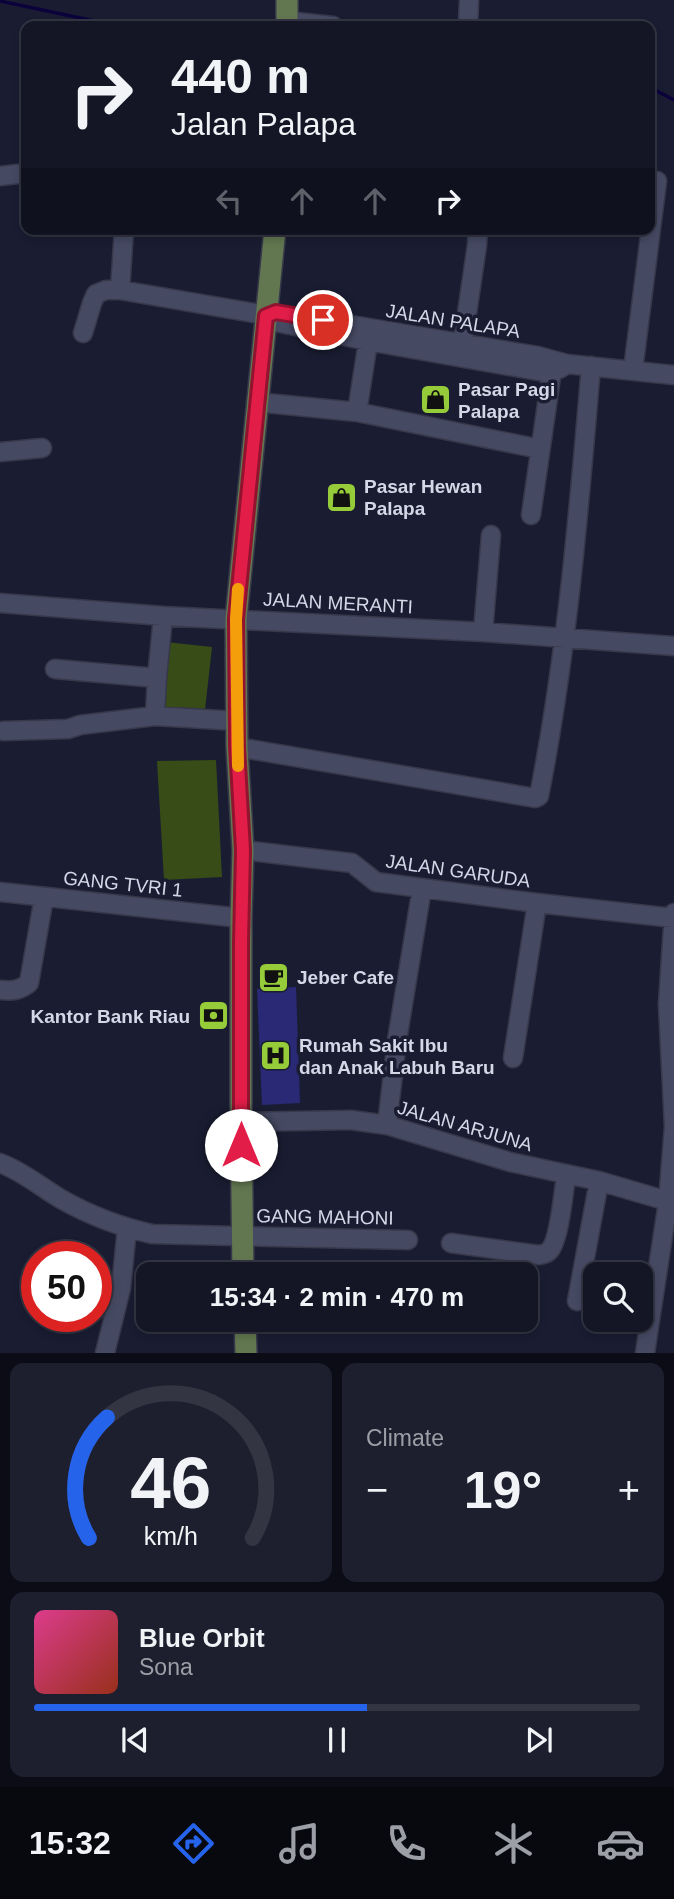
<!DOCTYPE html>
<meta charset="utf-8">
<style>
:root{--surface:#141626;--page:#1d1f2e;--text:#f1f3f6;--muted:#9d9fa7;--line:#333543;--accent:#2563eb}
body{margin:0;font-family:Helvetica,sans-serif;background:var(--page);color:var(--text);height:100vh;display:flex;flex-direction:column;font-size:26px;white-space:nowrap}
*{box-sizing:border-box;margin:0}
p{font-size:23px;color:var(--muted)}
.icon{flex:none;width:38px;height:38px;fill:none;stroke:currentColor;stroke-width:2;stroke-linecap:round;stroke-linejoin:round}
.map{position:relative;height:1353px;overflow:hidden}
.drawer{display:flex;flex-direction:column;gap:10px;padding:10px;background:#0b0c15;flex:1}
.drawer>*{flex:none}
.hud{position:absolute;left:21px;top:21px;width:634px;height:214px;border-radius:14px;box-shadow:0 4px 10px #0003,0 0 0 2px var(--line);background:#141626;color:var(--text);overflow:hidden}
.controls{position:absolute;left:583px;top:1262px;display:grid;gap:14px}
.controls a{display:grid;place-items:center;width:70px;height:70px;border-radius:14px;background:var(--surface);box-shadow:0 4px 10px #0003,0 0 0 2px var(--line);font-size:35px}
.speed{position:absolute;left:21px;top:1241px;display:flex;gap:14px;font-size:35px;font-weight:700;text-align:center}
.speed>*{display:grid;place-content:center;width:91px;height:91px;border-radius:50%;background:var(--surface);box-shadow:0 4px 10px #0003,0 0 0 2px var(--line);line-height:1}
.speed .limit{border:10px solid #d22;background:#fff;color:#111}
.pin{position:absolute;display:grid;place-items:center;width:60px;height:60px;color:#fff;margin:-30px;border:4px solid #fff;border-radius:50%;box-shadow:0 2px 7px #0007}
.me{position:absolute;width:77px;margin:-38px;rotate:0deg;stroke-linejoin:round;filter:drop-shadow(0 0 5px #0008)}
.turn{display:flex;align-items:center;gap:24px;height:147px;padding:0 35px;font-size:32px}
.turn .icon{width:91px;height:91px;stroke-width:2.5}
.turn b{display:block;font-size:49px;line-height:60px}
.lanes{display:flex;align-items:center;height:66px;padding:0 35px;background:#0003;justify-content:center;gap:35px;direction:ltr}
.lanes .off{opacity:.35}
.big{font-size:52px;font-weight:800;line-height:1.1}
.drawer .tile{flex:1;display:flex;flex-direction:column;justify-content:center;gap:10px;min-width:0;padding:0 24px;border-radius:14px;background:var(--page)}
.drawer .dial{align-items:center;gap:0}
.dial svg{height:182px;overflow:visible;fill:none;stroke:var(--line);stroke-width:7;stroke-linecap:round;text-anchor:middle}
.dial text{fill:var(--text);stroke:none}
.song{display:flex;align-items:center;gap:21px}
.cover{width:84px;height:84px;border-radius:10px;background:linear-gradient(135deg,hsl(330 70% 55%),hsl(10 70% 35%))}
.played{height:7px;border-radius:4px;background:linear-gradient(90deg,var(--accent) 55%,var(--line) 55%)}
.keys{display:flex;justify-content:space-around;direction:ltr}
.heat{display:flex;justify-content:space-between;align-items:center;font-size:38px;direction:ltr}
.drawer .tiles{flex:1;display:grid;gap:10px;grid-template-columns:1fr 1fr}
.tile:last-child{grid-column:span 2}
.trip{position:absolute;left:136px;top:1262px;width:402px;height:70px;border-radius:14px;background:var(--surface);box-shadow:0 4px 10px #0003,0 0 0 2px var(--line);font-weight:800;line-height:70px;text-align:center}
.menu{display:flex;height:112px;justify-content:space-around;align-items:center;background:#08090f;color:var(--muted)}
.menu .icon{width:49px;height:49px}
.menu .on{color:var(--accent)}
.menu b{font-size:32px;color:var(--text)}
.map>svg:first-child{display:block}
</style>
<div class="map">
<svg width="674" height="1353" viewBox="0 0 674 1353">
<rect width="100%" height="100%" fill="#1a1d32"/>
<!-- green -->
<path fill="#374c17" d="M 166,642 L 212,647 L 203,728 L 157,723 Z
M 216,760 L 222,877 L 164,880 L 157,761 Z"/>
<g fill="none" stroke-linecap="round" stroke-linejoin="round">
<!-- stream -->
<path stroke="#0b023c" stroke-width="3.5" d="M 0,1 L 104,23 L 162,26
M 649,87 L 674,100"/>
</g>
<!-- building -->
<path fill="#292976" d="M 296,987 L 300,1103 L 262,1105 L 257,989 Z"/>
<g fill="none" stroke-linecap="round" stroke-linejoin="round">
<defs>
<path id="minor" d="M 287,21 L 333,26
M 468,26 L 469,0
M 0,176 L 26,173
M 120,290 L 124,229
M 339,323 L 538,356 L 567,364 L 674,375
M 83,333 L 92,303 L 96,294 L 106,290 L 120,290 L 266,315 L 276,322 L 368,341 L 544,372 L 559,369 L 567,364
M 461,354 L 477,245 L 478,229
M 633,370 L 657,181
M 256,402 L 357,412 L 540,449
M 357,412 L 370,329
M 0,452 L 42,448
M 531,515 L 553,363
M 0,603 L 163,616 L 483,632 L 674,646
M 483,632 L 491,535
M 55,669 L 157,678
M 155,716 L 157,678 L 163,616
M 3,731 L 68,729 L 80,725 L 155,716 L 237,721
M 237,747 L 535,798 L 539,796 C 567,654 579,510 591,366
M 243,850 L 352,863 L 376,882 L 537,903 L 674,918
M 0,892 L 241,918
M 0,990 C 12,991 19,991 29,983 L 44,897
M 513,1058 L 537,903
M 241,1122 L 351,1120 L 387,1125 L 510,1162 L 599,1181 L 674,1203
M 387,1125 L 397,1040 L 422,888
M 0,1163 C 22,1171 41,1187 61,1199 C 89,1215 121,1227 152,1234 L 408,1240
M 451,1243 L 539,1255 C 543,1254 546,1254 549,1251 C 559,1242 564,1190 566,1175
M 577,1301 L 599,1181
M 105,1353 L 121,1288 L 127,1228
M 645,1353 L 668,1202 L 674,1127 L 668,1004 L 674,913"/>
<path id="major" d="M 287,26 L 287,0
M 243,1274 L 241,1122 L 241,918 L 243,850 L 237,747 L 236,619 L 275,229
M 245,1320 L 246,1353"/>
</defs>
<!-- minor casing -->
<use href="#minor" stroke="#37384a" stroke-width="21"/>
<!-- major casing -->
<use href="#major" stroke="#37384a" stroke-width="24"/>
<!-- minor -->
<use href="#minor" stroke="#454962" stroke-width="18"/>
<!-- major -->
<use href="#major" stroke="#627750" stroke-width="21"/>
</g>
<g fill="none" stroke-linecap="round" stroke-linejoin="round">
<defs>
<path id="route" d="M 241,1145 L 241,943 L 243,850 L 237,747 L 236,619 L 266,316 L 276,312 L 323,320"/>
</defs>
<!-- route casing -->
<use href="#route" stroke="#92132f" stroke-width="18"/>
<!-- route -->
<use href="#route" stroke="#e11d48" stroke-width="12"/>
<!-- slow -->
<path stroke="#f59e0b" stroke-width="12" d="M 238,766 L 236,619 L 238,589"/>
</g>
<!-- icons -->
<defs>
<symbol id="shop-square" viewBox="-11 -11 22 22"><rect x="-9" y="-9" width="18" height="18" rx="4" fill="#96cc3a" stroke="#1a1d32"/><path d="M-5-2.5h2.3a2.7 3.5 0 0 1 5.4 0H5L5.5 6h-11ZM-1.5-2.5h3a1.5 2.3 0 0 0-3 0Z" fill="#111"/></symbol>
<symbol id="cafe-square" viewBox="-11 -11 22 22"><rect x="-9" y="-9" width="18" height="18" rx="4" fill="#96cc3a" stroke="#1a1d32"/><path d="M-5.5-4.5H6V0H3Q3 3.5 0 3.5H-2.5Q-5.5 3.5-5.5 0ZM3-3.2v2h1.7v-2ZM-6 4.5H4V6H-6Z" fill="#111"/></symbol>
<symbol id="bank-square" viewBox="-11 -11 22 22"><rect x="-9" y="-9" width="18" height="18" rx="4" fill="#96cc3a" stroke="#1a1d32"/><path d="M-6-4H6V4H-6ZM0-2.3a2.3 2.3 0 1 0 0 4.6a2.3 2.3 0 1 0 0-4.6Z" fill="#111"/></symbol>
<symbol id="hospital-square" viewBox="-11 -11 22 22"><rect x="-9" y="-9" width="18" height="18" rx="4" fill="#96cc3a" stroke="#1a1d32"/><path d="M-5-5h3v3.5h4V-5h3V5h-3V1.5h-4V5h-3Z" fill="#111"/></symbol>
</defs>
<g fill-rule="evenodd">
<use href="#shop-square" x="418" y="382" width="35" height="35"/>
<use href="#shop-square" x="324" y="480" width="35" height="35"/>
<use href="#cafe-square" x="256" y="960" width="35" height="35"/>
<use href="#bank-square" x="196" y="998" width="35" height="35"/>
<use href="#hospital-square" x="258" y="1038" width="35" height="35"/>
</g>
<g text-anchor="middle" dominant-baseline="central" stroke-width="7" stroke-linejoin="round" paint-order="stroke">
<!-- street labels -->
<g font-size="19" fill="#d4d7e6" stroke="#1a1d32">
<text transform="translate(453 321) rotate(9)">JALAN PALAPA</text>
<text transform="translate(338 603) rotate(3)">JALAN MERANTI</text>
<text transform="translate(458 871) rotate(8)">JALAN GARUDA</text>
<text transform="translate(123 884) rotate(6)">GANG TVRI 1</text>
<text transform="translate(465 1126) rotate(16)">JALAN ARJUNA</text>
<text transform="translate(325 1217) rotate(1)">GANG MAHONI</text>
</g>
<!-- poi labels -->
<g font-size="19" font-weight="bold" fill="#d4d7e6" stroke="#1a1d32" text-anchor="start">
<text x="458" y="389">Pasar Pagi<tspan x="458" dy="22">Palapa</tspan></text>
<text x="364" y="486">Pasar Hewan<tspan x="364" dy="22">Palapa</tspan></text>
<text x="297" y="977">Jeber Cafe</text>
<text x="190" y="1016" text-anchor="end">Kantor Bank Riau</text>
<text x="299" y="1045">Rumah Sakit Ibu<tspan x="299" dy="22">dan Anak Labuh Baru</tspan></text>
</g>
</g>
</svg>
<div class="controls">
<a><svg class="icon" aria-label="search" viewBox="0 0 24 24"><circle cx="10" cy="10" r="6"/><path d="M15 15l6 6"/></svg></a>
</div>
<div class="speed"><div class="limit">50</div></div>
<div class="pin" style="left:323px;top:320px;background:#d93025"><svg class="icon" aria-label="arrive" viewBox="0 0 24 24"><path d="M6 21V4h12l-3 4 3 4H6"/></svg></div>
<svg class="me" style="left:241px;top:1145px" viewBox="-20 -20 40 40"><circle r="19" fill="#fff"/><path d="M0-13L10 11 0 6-10 11z" fill="#e11d48"/></svg>
<div class="trip">15:34 · 2 min · 470 m</div>
<div class="hud">
<div class="turn"><svg class="icon" aria-label="right" viewBox="0 0 24 24"><path d="M7 20v-9h11M14 6l5 5-5 5"/></svg><div><b>440 m</b>Jalan Palapa</div></div>
<div class="lanes"><svg class="icon off" aria-label="left" viewBox="0 0 24 24"><path d="M17 20v-9H6M10 6l-5 5 5 5"/></svg><svg class="icon off" aria-label="ahead" viewBox="0 0 24 24"><path d="M12 20V5M6 11l6-6 6 6"/></svg><svg class="icon off" aria-label="ahead" viewBox="0 0 24 24"><path d="M12 20V5M6 11l6-6 6 6"/></svg><svg class="icon" aria-label="right" viewBox="0 0 24 24"><path d="M7 20v-9h11M14 6l5 5-5 5"/></svg></div>
</div>
</div>
<section class="drawer">
<div class="tiles">
<div class="tile dial"><svg viewBox="0 0 100 80">
<path d="M14 69A42 42 0 1 1 86 69"/>
<path d="M14 69A42 42 0 0 1 22 16" stroke="#2563eb"/>
<text x="50" y="56" font-size="32" font-weight="700">46</text>
<text x="50" y="72" font-size="11">km/h</text>
</svg></div>
<div class="tile"><p>Climate</p>
<div class="heat"><a>−</a><b class="big">19°</b><a>+</a></div>
</div>
<div class="tile">
<div class="song"><i class="cover"></i><div><b>Blue Orbit</b><p>Sona</p></div></div>
<div class="played"></div>
<div class="keys"><svg class="icon" aria-label="previous" viewBox="0 0 24 24"><path d="M18 5L8 12l10 7zM5 5v14"/></svg><svg class="icon" aria-label="pause" viewBox="0 0 24 24"><path d="M8 5v14M16 5v14"/></svg><svg class="icon" aria-label="next" viewBox="0 0 24 24"><path d="M6 5l10 7-10 7zM19 5v14"/></svg></div>
</div>
</div>
</section>
<nav class="menu">
<b>15:32</b>
<svg class="icon on" aria-label="directions" viewBox="0 0 24 24"><path d="M12 3l9 9-9 9-9-9zM9 14v-3h6M13 9l2 2-2 2"/></svg>
<svg class="icon" aria-label="music" viewBox="0 0 24 24"><path d="M9 18V5l10-2v13"/><circle cx="6" cy="18" r="3"/><circle cx="16" cy="16" r="3"/></svg>
<svg class="icon" aria-label="phone" viewBox="0 0 24 24"><path d="M5 4h4l2 5-3 2q2 4 5 5l2-3 5 2v4C11 20 4 13 5 4z"/></svg>
<svg class="icon" aria-label="climate" viewBox="0 0 24 24"><path d="M12 3v18M4 7l16 10M4 17L20 7"/></svg>
<svg class="icon" aria-label="car" viewBox="0 0 24 24"><path d="M5 17H2v-5l4-1 3-4h7l3 4 3 1v5h-3M9 17h6M6 11h13"/><circle cx="7" cy="17" r="2"/><circle cx="17" cy="17" r="2"/></svg>
</nav>
